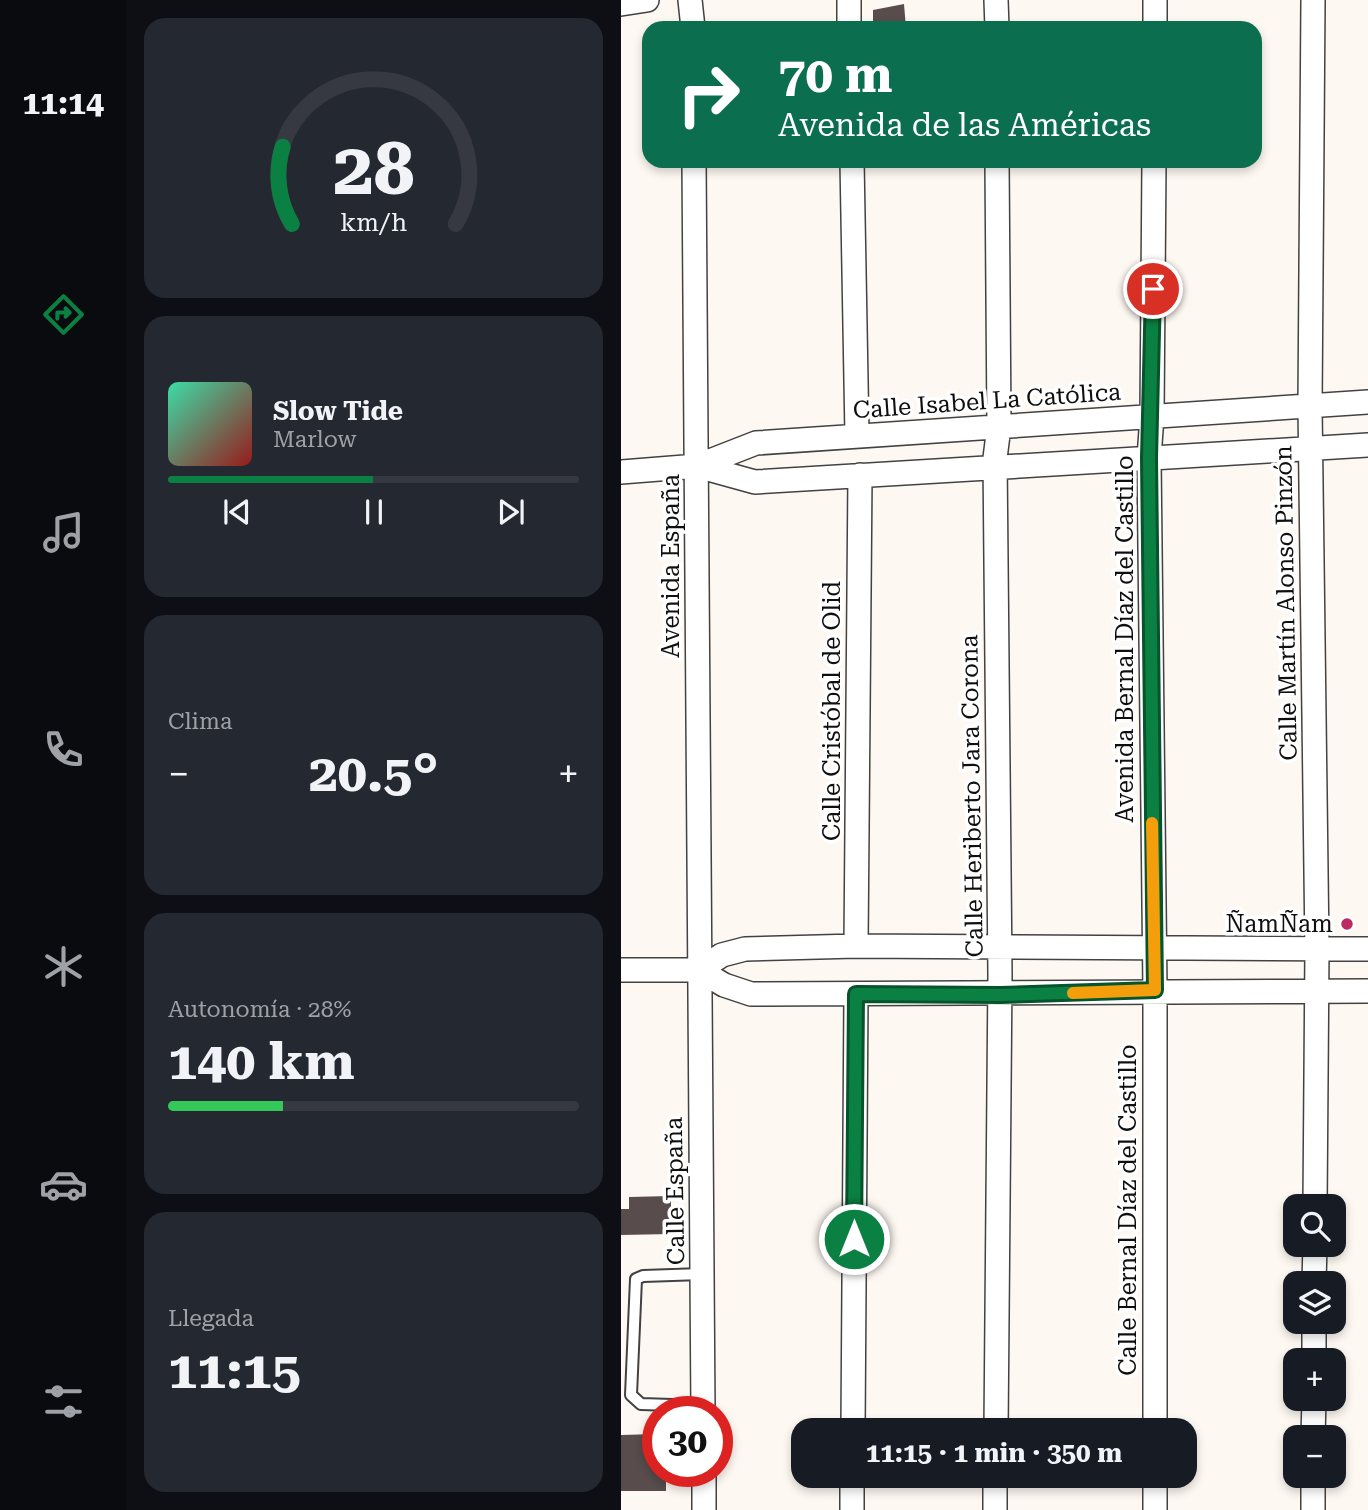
<!DOCTYPE html>
<html lang="es">
<meta charset="utf-8">
<style>
:root{--surface:#171b24;--page:#242831;--text:#f1f3f6;--muted:#9ea1a6;--line:#363941;--accent:#0b8043}
body{margin:0;font-family:"Roboto Serif",serif;background:var(--page);color:var(--text);height:100vh;display:flex;flex-direction:column;font-size:26px;white-space:nowrap}
*{box-sizing:border-box;margin:0}
p{font-size:23px;color:var(--muted)}
.icon{flex:none;width:38px;height:38px;fill:none;stroke:currentColor;stroke-width:2;stroke-linecap:round;stroke-linejoin:round}
.map{position:relative;flex:1;overflow:hidden}
.drawer{display:flex;flex-direction:column;gap:18px;padding:18px;background:#0d0f14;width:495px}
.drawer>*{flex:none}
.guide{position:absolute;left:21px;top:21px;width:620px;height:147px;border-radius:21px;box-shadow:0 4px 10px #0003;background:#0b6e4f;color:#fff;overflow:hidden}
.tools{position:absolute;left:662px;top:1194px;display:grid;gap:14px}
.tools a{display:grid;place-items:center;width:63px;height:63px;border-radius:14px;background:var(--surface);box-shadow:0 4px 10px #0003;font-size:35px}
.speed{position:absolute;left:21px;top:1396px;display:flex;gap:14px;font-size:35px;font-weight:700;text-align:center}
.speed>*{display:grid;place-content:center;width:91px;height:91px;border-radius:50%;background:var(--surface);box-shadow:0 4px 10px #0003;line-height:1}
.speed .limit{border:10px solid #d22;background:#fff;color:#111}
.pin{position:absolute;display:grid;place-items:center;width:60px;height:60px;color:#fff;margin:-30px;border:4px solid #fff;border-radius:50%;box-shadow:0 2px 7px #0007}
.me{position:absolute;width:77px;margin:-38px;rotate:0deg;stroke-linejoin:round;filter:drop-shadow(0 0 5px #0008)}
.turn{display:flex;align-items:center;gap:24px;height:147px;padding:0 21px;font-size:32px}
.turn .icon{width:91px;height:91px;stroke-width:2.5}
.turn b{display:block;font-size:49px;line-height:60px}
.big{font-size:52px;font-weight:700;line-height:1.1}
.drawer .card{flex:1;display:flex;flex-direction:column;justify-content:center;gap:10px;min-width:0;padding:0 24px;border-radius:21px;background:var(--page)}
.drawer .dial{align-items:center;gap:0}
.dial svg{height:182px;overflow:visible;fill:none;stroke:var(--line);stroke-width:7;stroke-linecap:round;text-anchor:middle}
.dial text{fill:var(--text);stroke:none}
.song{display:flex;align-items:center;gap:21px}
.cover{width:84px;height:84px;border-radius:10px;background:linear-gradient(135deg,hsl(160 70% 55%),hsl(0 70% 35%))}
.played{height:7px;border-radius:4px;background:linear-gradient(90deg,var(--accent) 50%,var(--line) 50%)}
.keys{display:flex;justify-content:space-around;direction:ltr}
.heat{display:flex;justify-content:space-between;align-items:center;font-size:38px;direction:ltr}
.charge{height:10px;border-radius:5px;background:linear-gradient(90deg,#34c759 28%,var(--line) 0)}
.trip{position:absolute;left:170px;top:1418px;width:406px;height:70px;border-radius:21px;background:var(--surface);box-shadow:0 4px 10px #0003;font-weight:700;line-height:70px;text-align:center}
main{display:flex;flex:1;min-height:0}
.tab-bar{display:flex;flex-direction:column;width:126px;justify-content:space-around;align-items:center;background:#090b0e;color:var(--muted)}
.tab-bar .icon{width:49px;height:49px}
.tab-bar .current{color:var(--accent)}
.tab-bar b{font-size:32px;color:var(--text)}
.map>svg:first-child{display:block}
</style>
<main>
<nav class="tab-bar">
<b>11:14</b>
<svg class="icon current" aria-label="directions" viewBox="0 0 24 24"><path d="M12 3l9 9-9 9-9-9zM9 14v-3h6M13 9l2 2-2 2"/></svg>
<svg class="icon" aria-label="music" viewBox="0 0 24 24"><path d="M9 18V5l10-2v13"/><circle cx="6" cy="18" r="3"/><circle cx="16" cy="16" r="3"/></svg>
<svg class="icon" aria-label="phone" viewBox="0 0 24 24"><path d="M5 4h4l2 5-3 2q2 4 5 5l2-3 5 2v4C11 20 4 13 5 4z"/></svg>
<svg class="icon" aria-label="climate" viewBox="0 0 24 24"><path d="M12 3v18M4 7l16 10M4 17L20 7"/></svg>
<svg class="icon" aria-label="car" viewBox="0 0 24 24"><path d="M5 17H2v-5l4-1 3-4h7l3 4 3 1v5h-3M9 17h6M6 11h13"/><circle cx="7" cy="17" r="2"/><circle cx="17" cy="17" r="2"/></svg>
<svg class="icon" aria-label="filters" viewBox="0 0 24 24"><path d="M4 7h16M4 17h16"/><circle cx="9" cy="7" r="2"/><circle cx="15" cy="17" r="2"/></svg>
</nav>
<section class="drawer">
<div class="card dial"><svg viewBox="0 0 100 80">
<path d="M14 69A42 42 0 1 1 86 69"/>
<path d="M14 69A42 42 0 0 1 10 35" stroke="#0b8043"/>
<text x="50" y="56" font-size="32" font-weight="700">28</text>
<text x="50" y="72" font-size="11">km/h</text>
</svg></div>
<div class="card">
<div class="song"><i class="cover"></i><div><b>Slow Tide</b><p>Marlow</p></div></div>
<div class="played"></div>
<div class="keys"><svg class="icon" aria-label="previous" viewBox="0 0 24 24"><path d="M18 5L8 12l10 7zM5 5v14"/></svg><svg class="icon" aria-label="pause" viewBox="0 0 24 24"><path d="M8 5v14M16 5v14"/></svg><svg class="icon" aria-label="next" viewBox="0 0 24 24"><path d="M6 5l10 7-10 7zM19 5v14"/></svg></div>
</div>
<div class="card"><p>Clima</p>
<div class="heat"><a>−</a><b class="big">20.5°</b><a>+</a></div>
</div>
<div class="card"><p>Autonomía · 28%</p><b class="big">140 km</b><div class="charge"></div></div>
<div class="card"><p>Llegada</p><b class="big">11:15</b></div>
</section>
<div class="map">
<svg width="747" height="1510" viewBox="0 0 747 1510">
<rect width="100%" height="100%" fill="#fef8f2"/>
<!-- building -->
<path fill="#584d4c" d="M 283,4 L 285,28 L 252,28 L 252,10 Z
M 50,1196 L 50,1234 L 0,1235 L 0,1209 L 8,1209 L 8,1197 Z
M 37,1434 L 37,1472 L 45,1472 L 45,1491 L 0,1491 L 0,1435 Z"/>
<g fill="none" stroke-linecap="round" stroke-linejoin="round">
<defs>
<path id="lane" d="M 81,1274 L 22,1276 L 15,1279 L 10,1395 L 20,1404 L 82,1406"/>
<path id="street" d="M 69,0 L 72,28
M 228,0 L 228,28
M 375,0 L 376,28
M 692,0 L 689,406 L 696,949 L 694,1206
M 0,4 L 26,0
M 534,28 L 534,0
M 73,161 L 82,1412
M 231,161 L 236,436
M 533,161 L 531,416 L 528,458 L 534,990 L 534,1430
M 76,466 L 134,482 L 747,445
M 0,472 L 76,466 L 135,443 L 747,402
M 235,946 L 239,475
M 0,970 L 78,970 L 103,985 L 130,994 L 747,991
M 78,970 L 101,955 L 124,949 L 235,946 L 747,949
M 693,1283 L 694,1244
M 693,1360 L 693,1321
M 232,1430 L 235,994
M 375,1430 L 379,974 L 374,458 L 378,427 L 376,161
M 692,1437 L 693,1398
M 83,1472 L 83,1510
M 231,1510 L 231,1475
M 374,1510 L 374,1475
M 534,1510 L 534,1475
M 692,1510 L 692,1475"/>
</defs>
<!-- lane casing -->
<use href="#lane" stroke="#424242" stroke-width="14"/>
<!-- street casing -->
<use href="#street" stroke="#424242" stroke-width="26"/>
<!-- lane -->
<use href="#lane" stroke="#fff" stroke-width="10"/>
<!-- street -->
<use href="#street" stroke="#fff" stroke-width="23"/>
</g>
<g fill="none" stroke-linecap="round" stroke-linejoin="round">
<defs>
<path id="route" d="M 233,1239 L 235,994 L 379,995 L 534,990 L 528,458 L 532,289"/>
</defs>
<!-- route casing -->
<use href="#route" stroke="#07532c" stroke-width="18"/>
<!-- route -->
<use href="#route" stroke="#0b8043" stroke-width="12"/>
<!-- slow -->
<path stroke="#f59e0b" stroke-width="12" d="M 452,993 L 534,990 L 531,823"/>
</g>
<!-- markers -->
<circle fill="#bb2b62" stroke="#fff" stroke-width="2.5" cx="726" cy="924" r="7"/>
<g text-anchor="middle" dominant-baseline="central" stroke-width="7" stroke-linejoin="round" paint-order="stroke">
<!-- street labels -->
<g font-size="24" fill="#0f0f0f" stroke="#fff">
<text transform="translate(366 401) rotate(-4)">Calle Isabel La Católica</text>
<text transform="translate(50 566) rotate(-90)">Avenida España</text>
<text transform="translate(665 603) rotate(-91)">Calle Martín Alonso Pinzón</text>
<text transform="translate(504 639) rotate(-90)">Avenida Bernal Díaz del Castillo</text>
<text transform="translate(211 711) rotate(-90)">Calle Cristóbal de Olid</text>
<text transform="translate(351 796) rotate(-91)">Calle Heriberto Jara Corona</text>
<text transform="translate(54 1191) rotate(-91)">Calle España</text>
<text transform="translate(507 1210) rotate(-90)">Calle Bernal Díaz del Castillo</text>
</g>
<!-- poi labels -->
<g font-size="24" fill="#0f0f0f" stroke="#fff" text-anchor="end">
<text x="712" y="924">ÑamÑam</text>
</g>
</g>
</svg>
<div class="tools">
<a><svg class="icon" aria-label="search" viewBox="0 0 24 24"><circle cx="10" cy="10" r="6"/><path d="M15 15l6 6"/></svg></a>
<a><svg class="icon" aria-label="layers" viewBox="0 0 24 24"><path d="M12 4l9 5-9 5-9-5zM3 14l9 5 9-5"/></svg></a>
<a>+</a>
<a>−</a>
</div>
<div class="speed"><div class="limit">30</div></div>
<div class="pin" style="left:532px;top:289px;background:#d93025"><svg class="icon" aria-label="arrive" viewBox="0 0 24 24"><path d="M6 21V4h12l-3 4 3 4H6"/></svg></div>
<svg class="me" style="left:233px;top:1239px" viewBox="-20 -20 40 40"><circle r="17" fill="#0b8043" stroke="#fff" stroke-width="3"/><path d="M0-11L8 9 0 5-8 9z" fill="#fff"/></svg>
<div class="trip">11:15 · 1 min · 350 m</div>
<div class="guide">
<div class="turn"><svg class="icon" aria-label="right" viewBox="0 0 24 24"><path d="M7 20v-9h11M14 6l5 5-5 5"/></svg><div><b>70 m</b>Avenida de las Américas</div></div>
</div>
</div>
</main>
